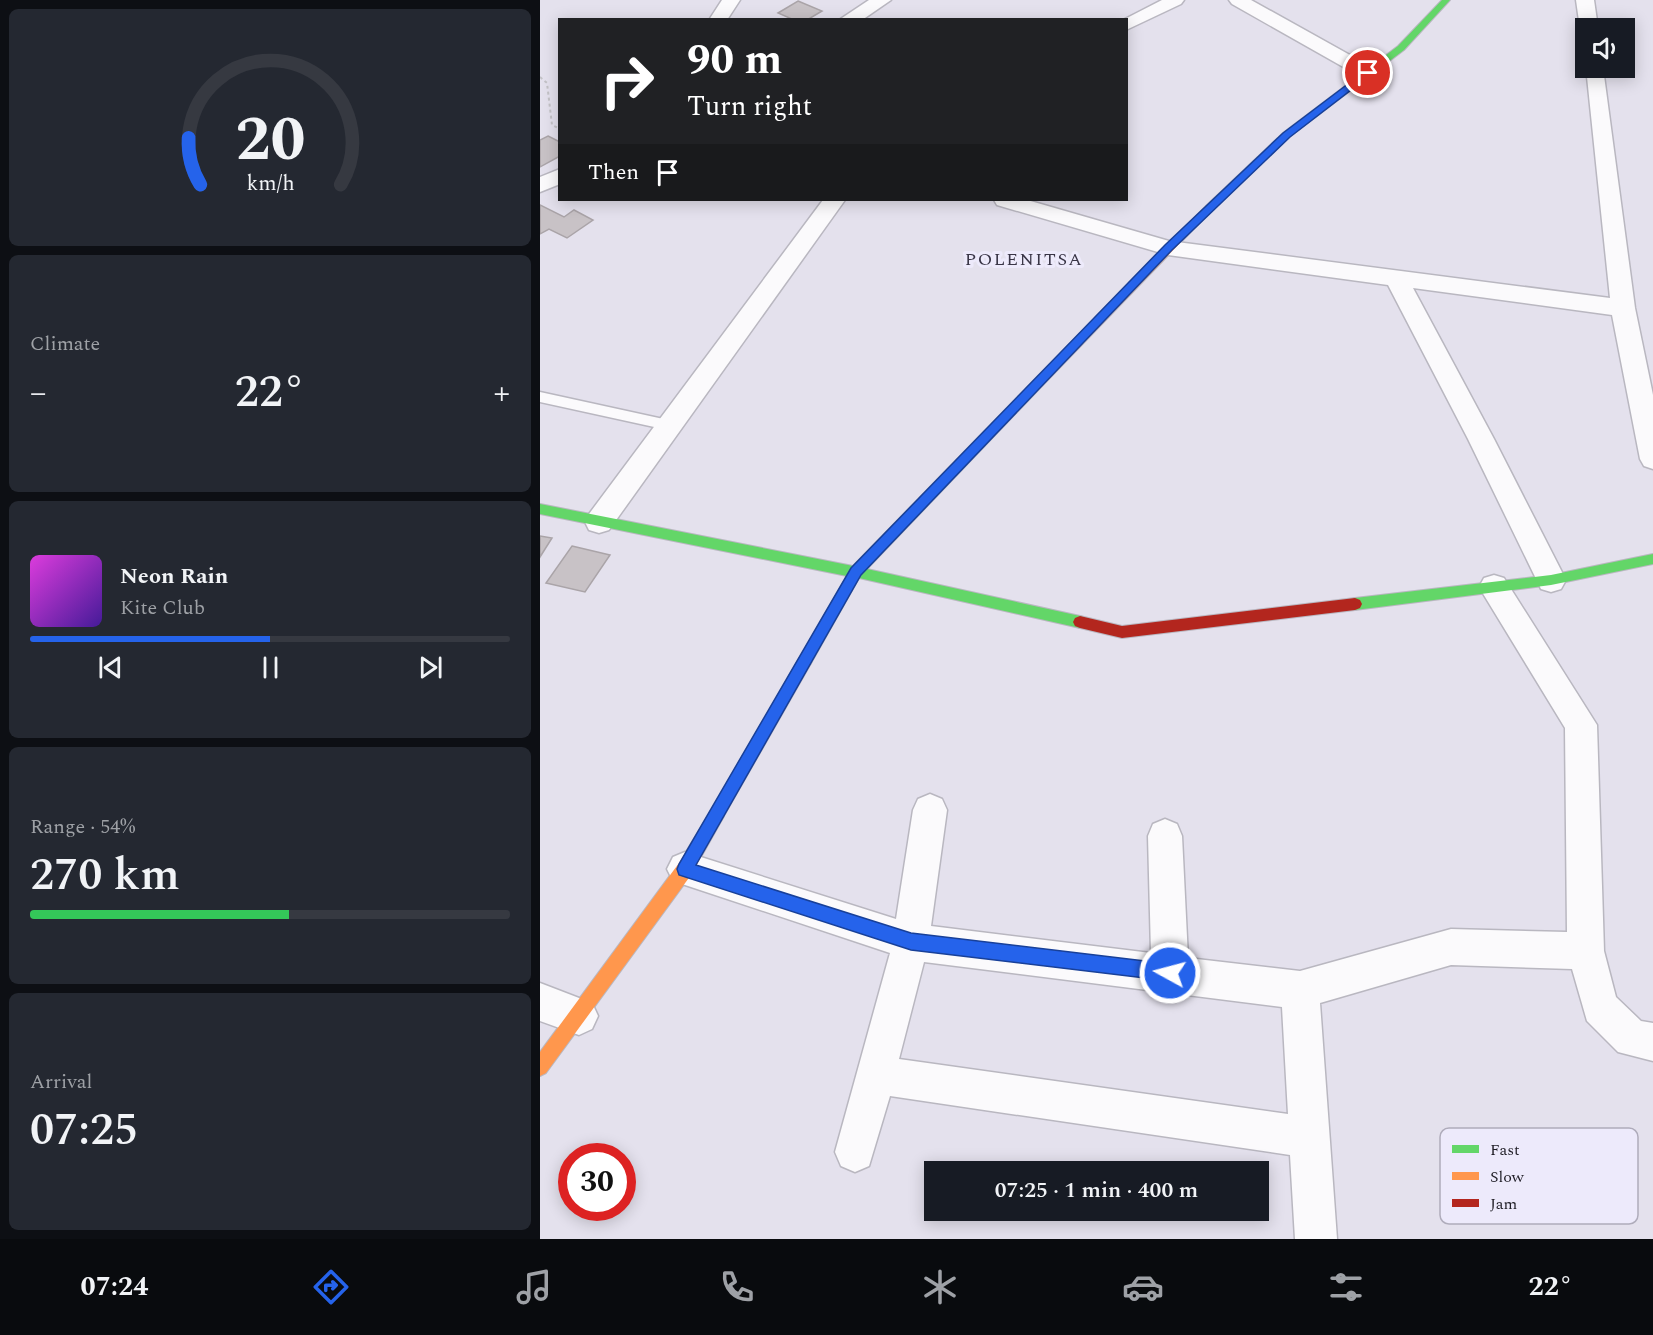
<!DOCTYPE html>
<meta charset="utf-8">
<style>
:root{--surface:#171b24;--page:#242831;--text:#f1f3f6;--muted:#9ea1a6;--line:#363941;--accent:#2563eb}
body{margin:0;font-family:Spectral,serif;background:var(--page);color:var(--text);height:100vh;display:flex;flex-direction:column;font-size:22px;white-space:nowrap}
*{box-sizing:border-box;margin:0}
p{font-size:20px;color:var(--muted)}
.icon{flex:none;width:33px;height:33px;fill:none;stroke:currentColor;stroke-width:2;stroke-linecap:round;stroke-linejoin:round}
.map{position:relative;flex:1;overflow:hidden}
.panel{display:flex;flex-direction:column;gap:9px;padding:9px;background:#0d0f14;width:540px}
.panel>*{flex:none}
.guide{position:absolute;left:18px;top:18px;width:570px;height:183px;border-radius:0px;box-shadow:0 3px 15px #0003;background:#202124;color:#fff;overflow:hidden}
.buttons{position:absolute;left:1035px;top:18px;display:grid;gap:12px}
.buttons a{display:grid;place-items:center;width:60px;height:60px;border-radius:0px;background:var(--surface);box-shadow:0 3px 15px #0003;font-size:30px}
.speed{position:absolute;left:18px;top:1143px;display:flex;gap:12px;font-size:30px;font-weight:700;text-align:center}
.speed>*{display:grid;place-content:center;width:78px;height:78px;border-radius:50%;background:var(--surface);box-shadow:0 3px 15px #0003;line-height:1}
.speed .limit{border:9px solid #d22;background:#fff;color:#111}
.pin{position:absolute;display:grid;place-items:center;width:51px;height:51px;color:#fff;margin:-26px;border:3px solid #fff;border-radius:50%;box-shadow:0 2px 6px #0007}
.me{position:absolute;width:66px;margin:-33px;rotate:277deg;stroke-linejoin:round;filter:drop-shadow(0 0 4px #0008)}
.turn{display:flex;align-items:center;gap:21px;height:126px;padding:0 30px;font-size:27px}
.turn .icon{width:78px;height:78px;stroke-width:2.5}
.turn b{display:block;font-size:42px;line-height:51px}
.then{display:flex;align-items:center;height:57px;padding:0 30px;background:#0003;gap:12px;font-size:22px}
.big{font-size:45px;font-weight:600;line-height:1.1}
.panel .widget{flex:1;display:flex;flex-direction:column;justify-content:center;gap:9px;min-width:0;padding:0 21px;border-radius:9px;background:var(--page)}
.panel .dial{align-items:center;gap:0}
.dial svg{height:156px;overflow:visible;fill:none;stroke:var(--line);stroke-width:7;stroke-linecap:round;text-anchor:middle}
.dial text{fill:var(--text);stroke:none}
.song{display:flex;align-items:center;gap:18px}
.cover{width:72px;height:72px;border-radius:9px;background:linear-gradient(135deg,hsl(300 70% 55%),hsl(260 70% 35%))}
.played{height:6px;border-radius:3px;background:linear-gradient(90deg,var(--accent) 50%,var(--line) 50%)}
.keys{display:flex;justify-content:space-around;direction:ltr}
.heat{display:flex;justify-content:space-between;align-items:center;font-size:33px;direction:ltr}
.charge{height:9px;border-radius:4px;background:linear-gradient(90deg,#34c759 54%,var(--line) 0)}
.trip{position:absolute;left:384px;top:1161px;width:345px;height:60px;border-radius:0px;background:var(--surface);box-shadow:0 3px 15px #0003;font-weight:600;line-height:60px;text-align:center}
.menu{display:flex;height:96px;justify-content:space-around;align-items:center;background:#090b0e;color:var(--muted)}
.menu .icon{width:42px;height:42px}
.menu .selected{color:var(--accent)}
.menu b{font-size:27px;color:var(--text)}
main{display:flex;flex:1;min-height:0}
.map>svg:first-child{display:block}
</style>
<main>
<section class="panel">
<div class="widget dial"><svg viewBox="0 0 100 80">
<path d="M14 69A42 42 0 1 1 86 69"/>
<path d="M14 69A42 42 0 0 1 8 45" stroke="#2563eb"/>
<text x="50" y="56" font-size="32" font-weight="700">20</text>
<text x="50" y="72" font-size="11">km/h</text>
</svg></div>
<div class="widget"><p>Climate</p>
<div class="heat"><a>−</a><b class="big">22°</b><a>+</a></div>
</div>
<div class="widget">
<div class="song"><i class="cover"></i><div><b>Neon Rain</b><p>Kite Club</p></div></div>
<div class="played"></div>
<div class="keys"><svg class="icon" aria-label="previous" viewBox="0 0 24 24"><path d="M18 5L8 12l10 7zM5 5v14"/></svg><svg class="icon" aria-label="pause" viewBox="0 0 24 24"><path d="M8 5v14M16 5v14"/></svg><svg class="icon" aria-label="next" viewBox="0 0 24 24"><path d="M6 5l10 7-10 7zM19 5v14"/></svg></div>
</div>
<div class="widget"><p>Range · 54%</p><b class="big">270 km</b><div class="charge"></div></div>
<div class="widget"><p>Arrival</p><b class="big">07:25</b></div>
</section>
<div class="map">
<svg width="1113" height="1239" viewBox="0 0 1113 1239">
<rect width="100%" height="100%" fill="#e4e1ed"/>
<!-- building -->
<path fill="#c8c2c6" stroke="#aaa4a8" stroke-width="1.5" d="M 258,1 L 282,11 L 267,20 L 254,20 L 238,13 Z
M 8,136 L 20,142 L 20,156 L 0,167 L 0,140 Z
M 0,205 L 24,217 L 34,210 L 53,220 L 27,238 L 9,229 L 0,234 Z
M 0,536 L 12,538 L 0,557 Z
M 32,546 L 70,555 L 45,592 L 6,583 Z"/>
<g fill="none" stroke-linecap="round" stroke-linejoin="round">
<defs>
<path id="lane" d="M 0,392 L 128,420 L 135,425 L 128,430 L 0,402 Z"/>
<path id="street" d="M 182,0 L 200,0 L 187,20 L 169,20 Z
M 329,0 L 351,0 L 322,20 L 299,20 Z
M 622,0 L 644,0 L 641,4 L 586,30 L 586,20 L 583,20 Z
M 689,0 L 711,0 L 835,69 L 837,73 L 835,77 L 821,77 L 692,4 Z
M 1036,0 L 1054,0 L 1058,28 L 1046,28 L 1046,33 L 1043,32 L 1040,28 Z
M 1046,67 L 1063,68 L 1095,308 L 1113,395 L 1113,469 L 1104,466 L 1100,459 L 1072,315 L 873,288 L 954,439 L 1026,580 L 1021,589 L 1011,592 L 1001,589 L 928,439 L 848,285 L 628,255 L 457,205 L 454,200 L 487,200 L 629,241 L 1070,298 Z
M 20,169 L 20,184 L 0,192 L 0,177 Z
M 283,200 L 305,200 L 69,530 L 59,533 L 49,530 L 45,522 L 49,514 Z
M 954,575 L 964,578 L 1057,725 L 1064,951 L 1076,997 L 1101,1021 L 1113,1023 L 1113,1061 L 1078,1052 L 1047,1021 L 1032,969 L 911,965 L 780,1003 L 797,1239 L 755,1239 L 750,1155 L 350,1096 L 329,1166 L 315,1172 L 301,1166 L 295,1152 L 350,953 L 133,881 L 127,869 L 133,857 L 145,852 L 356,919 L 373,810 L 378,799 L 390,794 L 402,799 L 407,810 L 391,926 L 611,953 L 608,836 L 613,824 L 625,819 L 637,824 L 642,836 L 648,958 L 760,971 L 911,929 L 1027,932 L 1025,728 L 939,587 L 944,578 ZM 384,962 L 742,1007 L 748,1114 L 359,1059 Z
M 0,983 L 52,1003 L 58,1016 L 52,1029 L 39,1035 L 0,1021 Z"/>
<path id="fast" d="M 902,0 L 910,0 L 864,50 L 749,137 L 672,210 L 666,210 L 666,206 L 743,133 L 858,46 Z
M 498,379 L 504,383 L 502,386 L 327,569 L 540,616 L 545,618 L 547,622 L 545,626 L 540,628 L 319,578 L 270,665 L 265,667 L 260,665 L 258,661 L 307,576 L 0,514 L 0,504 L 313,566 L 494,380 Z
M 1113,554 L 1113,564 L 1011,585 L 815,610 L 810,608 L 808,604 L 810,600 L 815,598 L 1011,575 Z"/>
<path id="slow" d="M 669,205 L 674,208 L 672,210 L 502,386 L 494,386 L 494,380 L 666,206 Z
M 176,809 L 181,811 L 184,816 L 151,875 L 6,1073 L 0,1076 L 0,1052 L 139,863 L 171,811 Z"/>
<path id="jam" d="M 815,598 L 820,600 L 822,604 L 820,608 L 815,610 L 582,638 L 540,628 L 535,626 L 533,622 L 535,618 L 540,616 L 582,626 Z
M 265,655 L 270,657 L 272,661 L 270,665 L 181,821 L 176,823 L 171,821 L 168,816 L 171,811 L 260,657 Z"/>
</defs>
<!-- lane casing -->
<use href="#lane" stroke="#b9b7c0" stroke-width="3"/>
<!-- street casing -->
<use href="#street" stroke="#b9b7c0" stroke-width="3"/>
<!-- fast casing -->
<use href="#fast" stroke="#b9b7c0" stroke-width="2"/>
<!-- slow casing -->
<use href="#slow" stroke="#b9b7c0" stroke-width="2"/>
<!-- jam casing -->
<use href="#jam" stroke="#b9b7c0" stroke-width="2"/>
<!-- path -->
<path stroke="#c3c2c6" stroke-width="2" stroke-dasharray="3 3" stroke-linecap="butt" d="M 0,77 L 7,83 L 12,125 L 20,129"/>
<!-- lane -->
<use href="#lane" fill="#fbfafc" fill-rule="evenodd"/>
<!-- street -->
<use href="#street" fill="#fbfafc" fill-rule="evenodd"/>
<!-- fast -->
<use href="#fast" fill="#63d668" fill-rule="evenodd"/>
<!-- slow -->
<use href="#slow" fill="#ff974d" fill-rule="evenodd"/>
<!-- jam -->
<use href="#jam" fill="#b3261e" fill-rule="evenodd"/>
</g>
<!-- route -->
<path fill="#2563eb" stroke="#184099" stroke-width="1.5" d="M 825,71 L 833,73 L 750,137 L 632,250 L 321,575 L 156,865 L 371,933 L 630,964 L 636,967 L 639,973 L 636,979 L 630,981 L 371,950 L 139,875 L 137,869 L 139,864 L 311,568 L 625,245 L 743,133 Z"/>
<g text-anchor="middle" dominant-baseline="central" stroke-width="6" stroke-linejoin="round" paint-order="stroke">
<!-- far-quarter labels -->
<g font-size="18" letter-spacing="1.5" fill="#393546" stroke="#edeafb">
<text x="484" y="259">POLENITSA</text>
</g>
</g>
<!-- legend -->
<rect x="900" y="1128" width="198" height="96" rx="9" fill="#edeafb" stroke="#afacbb" stroke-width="1.5"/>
<rect x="912" y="1145" width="27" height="8" fill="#63d668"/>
<rect x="912" y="1172" width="27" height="8" fill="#ff974d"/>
<rect x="912" y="1199" width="27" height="8" fill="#b3261e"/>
<g font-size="16" fill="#1f1d25">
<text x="950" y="1155">Fast</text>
<text x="950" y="1182">Slow</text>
<text x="950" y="1209">Jam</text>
</g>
</svg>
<div class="buttons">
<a><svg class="icon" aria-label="sound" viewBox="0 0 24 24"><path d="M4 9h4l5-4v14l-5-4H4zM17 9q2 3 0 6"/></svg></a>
</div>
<div class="speed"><div class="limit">30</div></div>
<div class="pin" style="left:828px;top:73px;background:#d93025"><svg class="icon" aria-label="arrive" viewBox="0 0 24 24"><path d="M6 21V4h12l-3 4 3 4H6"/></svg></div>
<svg class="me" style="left:630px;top:973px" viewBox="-20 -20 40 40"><circle r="17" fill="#2563eb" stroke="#fff" stroke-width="3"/><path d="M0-11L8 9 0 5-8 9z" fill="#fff"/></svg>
<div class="trip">07:25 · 1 min · 400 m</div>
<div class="guide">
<div class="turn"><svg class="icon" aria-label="right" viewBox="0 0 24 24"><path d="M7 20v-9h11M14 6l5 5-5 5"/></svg><div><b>90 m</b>Turn right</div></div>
<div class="then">Then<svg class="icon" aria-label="arrive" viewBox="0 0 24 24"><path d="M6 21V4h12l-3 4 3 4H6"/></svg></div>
</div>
</div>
</main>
<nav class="menu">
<b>07:24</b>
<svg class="icon selected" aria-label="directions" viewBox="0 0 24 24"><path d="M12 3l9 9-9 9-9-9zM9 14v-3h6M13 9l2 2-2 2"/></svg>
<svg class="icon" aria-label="music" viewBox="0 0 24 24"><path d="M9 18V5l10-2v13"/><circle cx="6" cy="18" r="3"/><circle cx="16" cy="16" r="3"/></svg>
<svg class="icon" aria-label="phone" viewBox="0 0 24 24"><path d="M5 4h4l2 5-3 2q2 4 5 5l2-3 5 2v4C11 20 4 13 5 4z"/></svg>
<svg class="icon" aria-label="climate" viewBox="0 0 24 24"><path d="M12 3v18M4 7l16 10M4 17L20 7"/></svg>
<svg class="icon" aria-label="car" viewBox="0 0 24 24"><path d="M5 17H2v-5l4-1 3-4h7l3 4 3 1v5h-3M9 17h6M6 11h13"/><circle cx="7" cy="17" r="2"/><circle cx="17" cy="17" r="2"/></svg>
<svg class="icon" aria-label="filters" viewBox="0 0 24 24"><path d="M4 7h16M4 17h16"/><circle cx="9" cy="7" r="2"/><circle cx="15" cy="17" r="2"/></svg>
<b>22°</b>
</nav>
